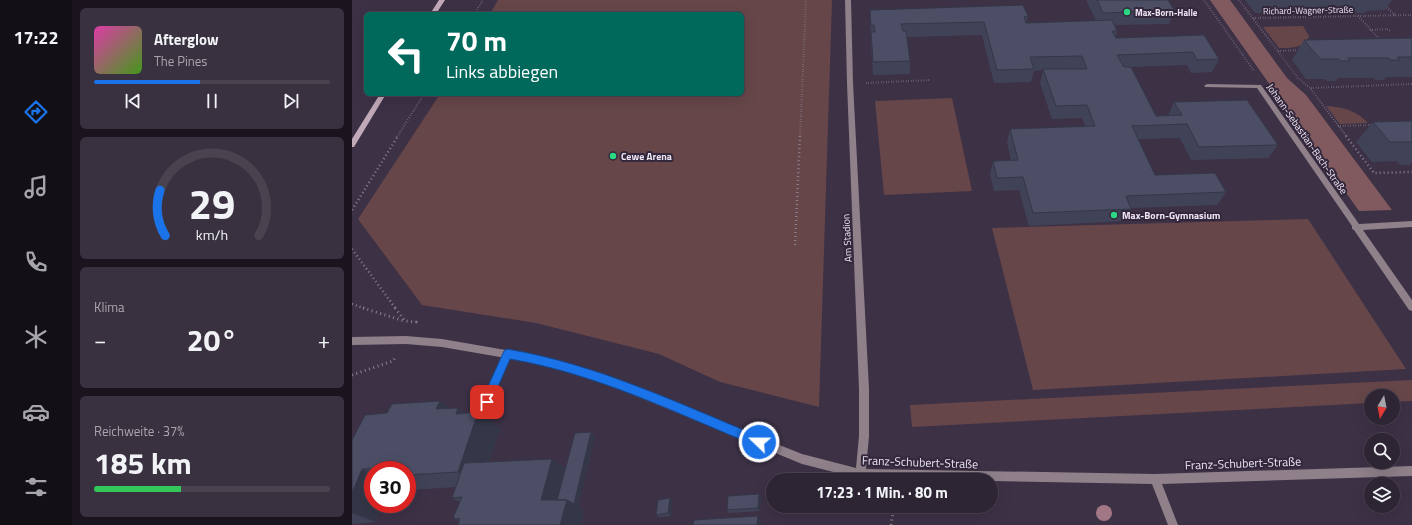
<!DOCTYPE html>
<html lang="de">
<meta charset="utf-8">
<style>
:root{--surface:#2e2534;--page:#3a3140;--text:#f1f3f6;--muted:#a7a5ac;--line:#49424f;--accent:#1a73e8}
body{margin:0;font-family:"Titillium Web",sans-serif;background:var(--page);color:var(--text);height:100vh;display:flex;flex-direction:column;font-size:15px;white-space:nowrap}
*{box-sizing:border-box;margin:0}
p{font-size:13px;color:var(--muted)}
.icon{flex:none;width:22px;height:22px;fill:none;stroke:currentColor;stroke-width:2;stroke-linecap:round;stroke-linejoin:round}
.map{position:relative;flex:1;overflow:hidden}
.details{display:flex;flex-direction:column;gap:8px;padding:8px;background:#19141d;width:280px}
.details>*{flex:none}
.top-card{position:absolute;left:12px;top:12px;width:380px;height:84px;border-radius:6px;box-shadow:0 4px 16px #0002,0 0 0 1px var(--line);background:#00695c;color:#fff;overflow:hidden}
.needle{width:26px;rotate:190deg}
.buttons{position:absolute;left:1012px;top:389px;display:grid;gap:8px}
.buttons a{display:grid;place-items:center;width:36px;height:36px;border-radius:50%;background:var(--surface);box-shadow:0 4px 16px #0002,0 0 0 1px var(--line);font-size:20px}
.speed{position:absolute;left:12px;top:461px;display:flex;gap:8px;font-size:20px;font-weight:700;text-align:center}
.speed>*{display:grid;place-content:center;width:52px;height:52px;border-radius:50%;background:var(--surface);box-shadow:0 4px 16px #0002,0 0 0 1px var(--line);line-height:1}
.speed .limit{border:6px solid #d22;background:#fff;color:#111}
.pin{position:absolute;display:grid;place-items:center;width:34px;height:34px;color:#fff;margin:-17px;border-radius:8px;box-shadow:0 2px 6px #0006}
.me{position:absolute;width:44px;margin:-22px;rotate:292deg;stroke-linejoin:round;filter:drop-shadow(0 0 3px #0008)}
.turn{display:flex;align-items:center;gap:14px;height:84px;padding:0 16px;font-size:18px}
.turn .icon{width:52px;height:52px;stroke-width:2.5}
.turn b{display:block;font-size:28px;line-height:34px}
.big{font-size:30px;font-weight:700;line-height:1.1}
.details .widget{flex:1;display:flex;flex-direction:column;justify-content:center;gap:6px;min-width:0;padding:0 14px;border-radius:6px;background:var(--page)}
.details .dial{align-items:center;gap:0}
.dial svg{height:104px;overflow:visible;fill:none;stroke:var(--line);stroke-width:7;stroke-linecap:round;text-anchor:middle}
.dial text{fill:var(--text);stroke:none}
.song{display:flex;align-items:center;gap:12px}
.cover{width:48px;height:48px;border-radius:6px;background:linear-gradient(135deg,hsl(320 70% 55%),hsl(100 70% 35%))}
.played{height:4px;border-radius:2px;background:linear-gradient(90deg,var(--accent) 45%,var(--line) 45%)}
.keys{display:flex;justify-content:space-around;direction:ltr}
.heat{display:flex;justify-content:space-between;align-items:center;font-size:22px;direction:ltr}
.charge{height:6px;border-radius:3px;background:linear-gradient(90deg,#34c759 37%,var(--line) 0)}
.trip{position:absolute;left:414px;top:473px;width:232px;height:40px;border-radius:20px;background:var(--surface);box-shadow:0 4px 16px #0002,0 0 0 1px var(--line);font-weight:700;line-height:40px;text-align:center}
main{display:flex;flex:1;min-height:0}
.menu{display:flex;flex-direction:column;width:72px;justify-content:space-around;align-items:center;background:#120f15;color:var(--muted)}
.menu .icon{width:28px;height:28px}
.menu .on{color:var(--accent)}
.menu b{font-size:18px;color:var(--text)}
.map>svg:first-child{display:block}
</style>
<main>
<nav class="menu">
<b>17:22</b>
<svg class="icon on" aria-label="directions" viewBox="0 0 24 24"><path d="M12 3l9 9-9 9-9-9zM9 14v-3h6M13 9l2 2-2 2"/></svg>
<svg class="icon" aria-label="music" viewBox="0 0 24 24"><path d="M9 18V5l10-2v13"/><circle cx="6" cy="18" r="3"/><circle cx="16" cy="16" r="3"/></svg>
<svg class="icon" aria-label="phone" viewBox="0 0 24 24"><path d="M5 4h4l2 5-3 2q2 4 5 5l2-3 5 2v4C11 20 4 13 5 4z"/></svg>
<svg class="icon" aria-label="climate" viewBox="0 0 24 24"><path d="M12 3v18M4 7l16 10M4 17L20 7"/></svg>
<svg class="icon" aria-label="car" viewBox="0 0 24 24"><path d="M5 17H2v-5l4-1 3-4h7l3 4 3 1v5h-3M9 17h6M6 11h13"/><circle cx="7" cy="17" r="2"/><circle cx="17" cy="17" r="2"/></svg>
<svg class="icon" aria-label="filters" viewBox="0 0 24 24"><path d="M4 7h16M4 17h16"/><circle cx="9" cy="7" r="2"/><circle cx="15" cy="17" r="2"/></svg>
</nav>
<section class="details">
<div class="widget">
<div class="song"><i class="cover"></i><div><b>Afterglow</b><p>The Pines</p></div></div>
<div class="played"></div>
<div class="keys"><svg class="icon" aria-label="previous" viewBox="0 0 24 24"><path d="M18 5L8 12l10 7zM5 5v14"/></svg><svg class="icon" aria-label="pause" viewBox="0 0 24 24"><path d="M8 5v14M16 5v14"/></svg><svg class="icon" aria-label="next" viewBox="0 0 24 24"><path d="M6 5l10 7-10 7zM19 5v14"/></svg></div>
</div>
<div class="widget dial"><svg viewBox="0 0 100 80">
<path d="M14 69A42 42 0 1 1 86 69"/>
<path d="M14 69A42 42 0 0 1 10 34" stroke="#1a73e8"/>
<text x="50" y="56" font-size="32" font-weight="700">29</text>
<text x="50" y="72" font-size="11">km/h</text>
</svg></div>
<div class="widget"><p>Klima</p>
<div class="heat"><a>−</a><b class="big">20°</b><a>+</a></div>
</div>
<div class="widget"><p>Reichweite · 37%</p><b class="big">185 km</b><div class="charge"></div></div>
</section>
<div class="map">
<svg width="1060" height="525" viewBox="0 0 1060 525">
<rect width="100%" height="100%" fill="#3d3146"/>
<!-- green -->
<path fill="#664649" d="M 146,0 L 480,0 L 467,407 L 368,382 L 307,354 L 184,323 L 70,305 L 6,219 L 88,94 L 390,94 L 390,14 L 138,14 Z
M 951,26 L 957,36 L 955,42 C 947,48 938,48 927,48 L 911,27 Z
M 600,98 L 620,191 L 532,195 L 523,101 Z
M 974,106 C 991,107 1004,110 1016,123 L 988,124 Z
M 956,219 L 1054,369 L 681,390 L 640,228 Z
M 1060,380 L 1060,401 L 1041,402 L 1041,396 L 1019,396 L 1019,403 L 560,427 L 558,405 Z"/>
<!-- forest -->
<path fill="#805a5e" d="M 858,0 L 878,0 L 935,78 L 954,95 L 1040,210 L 1007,211 Z"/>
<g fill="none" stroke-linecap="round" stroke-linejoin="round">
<!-- path-far2 -->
<path stroke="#897f91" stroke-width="2" stroke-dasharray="0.5 2" stroke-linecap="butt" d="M 852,0 L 902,71
M 887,0 L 946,78 L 958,88 L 995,137
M 1033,6 L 1043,15
M 122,14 L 131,0
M 1006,16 L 1029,41
M 901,18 L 1060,15
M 1018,30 L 1036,29 L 1039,32
M 926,51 L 949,50
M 514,83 L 579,80
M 959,88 L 1060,84
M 986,126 L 1019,125
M 45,137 L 72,94
M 448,137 L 454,0"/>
<!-- path-far1 -->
<path stroke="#897f91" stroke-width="2.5" stroke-dasharray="1 3" stroke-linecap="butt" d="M 994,136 L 1022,173 L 1060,172
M 0,210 L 46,136
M 443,245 L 448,136
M 0,249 L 44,309
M 0,304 L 14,309"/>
<!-- path -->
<path stroke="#897f91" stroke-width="3" stroke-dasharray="1 3.5" stroke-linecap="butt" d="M 11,308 L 52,321
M 43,308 L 53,321 L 64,322 L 62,324
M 0,375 L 41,361 L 44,356
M 539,525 L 542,506"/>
<!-- service -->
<path fill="#8f8089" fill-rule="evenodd" d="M 155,350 L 158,351 L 159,354 L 133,417 L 131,420 L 128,422 L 125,420 L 123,417 L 152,351 Z"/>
<!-- minor -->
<path fill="#8f8089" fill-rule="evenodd" d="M 493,0 L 499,0 L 501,83 L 517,389 L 517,436 L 514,469 L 803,474 L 1060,466 L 1060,476 L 810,484 L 826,525 L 816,525 L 800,484 L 639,481 L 639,480 L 509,479 L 450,464 L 248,381 L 189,364 L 90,347 L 54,344 L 0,345 L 0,337 L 54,336 L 90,339 L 189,356 L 249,373 L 450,454 L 504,468 L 507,436 L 507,389 L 495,83 Z
M 855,84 L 909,85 L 1007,224 L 1060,221 L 1060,227 L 1011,230 L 1060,300 L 1060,311 L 1057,310 L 1002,230 L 1000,229 L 1000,226 L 905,88 L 853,87 L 852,86 Z"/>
<!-- secondary -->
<path fill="#c1a9b8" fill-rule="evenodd" d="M 87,0 L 93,0 L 84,14 L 78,14 Z
M 28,94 L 34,94 L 2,147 L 0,147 L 0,139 Z"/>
</g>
<!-- trees -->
<circle fill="#a27785" cx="752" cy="513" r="8"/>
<!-- wall -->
<path fill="#404357" d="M 734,0 L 816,0 L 822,10 L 817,24 L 762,25 L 765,31 L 764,37 L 764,38 L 852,35 L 867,59 L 860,72 L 839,73 L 835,65 L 779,67 L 804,116 L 816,116 L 822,102 L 926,145 L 916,158 L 839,160 L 828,138 L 786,139 L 803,175 L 874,192 L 865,205 L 779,208 L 773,221 L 677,226 L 667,190 L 642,191 L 638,174 L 641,161 L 659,160 L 655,142 L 658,129 L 733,126 L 730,118 L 700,119 L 688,83 L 691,70 L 682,71 L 679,82 L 642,83 L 630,35 L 555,37 L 558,61 L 558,74 L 521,75 L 519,45 L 518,10 L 676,16 L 674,23 L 744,21 Z
M 893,0 L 1040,0 L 1033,10 L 1014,11 L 1013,13 L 1005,13 L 1003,11 L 973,12 L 972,14 L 964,14 L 962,12 L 930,12 L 929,15 L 921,15 L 920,13 L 903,13 Z
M 1060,38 L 1060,77 L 1034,77 L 1032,80 L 1023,80 L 1021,78 L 986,78 L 984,81 L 975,81 L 973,79 L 954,79 L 940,60 L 952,40 Z
M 1060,121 L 1060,162 L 1058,165 L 1048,165 L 1045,161 L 1020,162 L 1004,142 L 1021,122 Z
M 99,409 L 114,413 L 148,428 L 137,462 L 200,459 L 213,468 L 239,432 L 243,436 L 226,507 L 232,511 L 228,525 L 106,525 L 107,521 L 101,518 L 108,502 L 100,498 L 104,487 L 58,490 L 55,489 L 55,470 L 21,470 L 21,504 L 31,504 L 24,522 L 0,524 L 0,440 Z
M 407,494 L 409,497 L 408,511 L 377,513 L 375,510 Z
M 321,501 L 319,516 L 307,517 L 304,515 Z"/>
<!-- shaded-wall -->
<path fill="#343747" d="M 88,401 L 105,413 L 106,408 L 124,420 L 126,412 L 148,428 L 130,486 L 106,472 L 84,409 Z
M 239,432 L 243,436 L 226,507 L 232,511 L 228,525 L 208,525 L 215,500 Z
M 200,459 L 217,471 L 208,508 L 189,500 Z
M 10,469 L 21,474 L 21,504 L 31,504 L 24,522 L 0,513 L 0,493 Z
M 407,494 L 409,497 L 408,511 L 406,508 Z
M 318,498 L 321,501 L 319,516 L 316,513 Z
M 406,516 L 411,525 L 405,525 Z"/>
<!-- building -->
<path fill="#4b4e65" stroke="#343747" d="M 745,0 L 816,0 L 822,10 L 751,13 Z
M 671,5 L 676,16 L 672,17 L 674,23 L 760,20 L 765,31 L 760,31 L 764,38 L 852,35 L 867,59 L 845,60 L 841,52 L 765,55 L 772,67 L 779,67 L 804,116 L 830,115 L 822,102 L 895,100 L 926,145 L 847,147 L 835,124 L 780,126 L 803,175 L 863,173 L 874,192 L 774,196 L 779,209 L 681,213 L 671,177 L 645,178 L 641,161 L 666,160 L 658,129 L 743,126 L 735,105 L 704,106 L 691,69 L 735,69 L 730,56 L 678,57 L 682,69 L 645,70 L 632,22 L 549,24 L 551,31 L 554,31 L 558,61 L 521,62 L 519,32 L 523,32 L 522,25 L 519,25 L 518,10 Z
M 1060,38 L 1060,57 L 1045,57 L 1048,60 L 1039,60 L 1036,58 L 996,58 L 998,61 L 989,61 L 987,59 L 968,59 L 952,40 Z
M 1060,121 L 1060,142 L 1038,142 L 1021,122 Z
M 88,401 L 84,409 L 106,408 L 104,414 L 126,412 L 106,472 L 55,475 L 55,470 L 32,470 L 33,468 L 10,469 L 0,493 L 0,440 L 13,415 L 35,413 L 40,404 Z
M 239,432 L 222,504 L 215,500 L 205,500 L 223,433 Z
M 200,459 L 189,500 L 215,500 L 208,525 L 106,525 L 108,519 L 101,518 L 110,497 L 100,498 L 112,463 Z
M 407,494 L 406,508 L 375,510 L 376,496 Z
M 318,498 L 316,513 L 304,515 L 306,500 Z
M 406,516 L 405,525 L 341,525 L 342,520 Z"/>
<!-- route -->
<path fill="#1a73e8" stroke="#114b97" d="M 155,349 C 245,364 328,404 411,438 L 413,442 L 411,446 L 407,447 C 326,414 246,374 158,359 L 138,405 L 135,407 L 131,405 L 129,402 L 152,351 Z"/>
<!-- markers -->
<g fill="#2bd884" stroke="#33273c" stroke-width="1.5">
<circle cx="775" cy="12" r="4"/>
<circle cx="261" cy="156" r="4"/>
<circle cx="762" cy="215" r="4"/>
</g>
<g text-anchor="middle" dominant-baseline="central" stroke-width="4" stroke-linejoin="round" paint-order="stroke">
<!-- far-street labels -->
<g font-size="9" fill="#ede5f3" stroke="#33273c">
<text transform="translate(956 10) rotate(-1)">Richard-Wagner-Straße</text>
</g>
<!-- far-poi labels -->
<g font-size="9" font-weight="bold" fill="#ede5f3" stroke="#33273c" text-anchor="start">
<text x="783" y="12">Max-Born-Halle</text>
</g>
<!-- street labels -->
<g font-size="10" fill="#ede5f3" stroke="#33273c">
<text transform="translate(955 139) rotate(55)">Johann-Sebastian-Bach-Straße</text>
<text transform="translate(495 238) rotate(-93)">Am Stadion</text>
</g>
<!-- poi labels -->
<g font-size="10" font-weight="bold" fill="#ede5f3" stroke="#33273c" text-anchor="start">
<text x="269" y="156">Cewe Arena</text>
<text x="770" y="215">Max-Born-Gymnasium</text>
</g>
<!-- near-street labels -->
<g font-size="12" fill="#ede5f3" stroke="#33273c">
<text transform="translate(568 462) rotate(2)">Franz-Schubert-Straße</text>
<text transform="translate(891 463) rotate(-2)">Franz-Schubert-Straße</text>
</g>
</g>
</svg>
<div class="buttons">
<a><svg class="needle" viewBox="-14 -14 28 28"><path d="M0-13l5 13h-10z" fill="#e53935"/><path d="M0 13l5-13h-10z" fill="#a7a5ac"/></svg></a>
<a><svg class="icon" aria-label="search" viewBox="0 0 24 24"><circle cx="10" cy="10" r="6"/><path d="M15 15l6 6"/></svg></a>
<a><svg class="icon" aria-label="layers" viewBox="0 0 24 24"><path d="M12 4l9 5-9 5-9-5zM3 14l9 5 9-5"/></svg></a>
</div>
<div class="speed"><div class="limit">30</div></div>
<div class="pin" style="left:135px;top:402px;background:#d93025"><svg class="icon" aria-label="arrive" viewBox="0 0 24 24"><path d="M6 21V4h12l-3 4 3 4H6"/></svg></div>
<svg class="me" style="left:407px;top:442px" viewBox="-20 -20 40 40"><circle r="17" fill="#1a73e8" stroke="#fff" stroke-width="3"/><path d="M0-11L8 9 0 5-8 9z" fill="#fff"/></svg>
<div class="trip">17:23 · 1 Min. · 80 m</div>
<div class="top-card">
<div class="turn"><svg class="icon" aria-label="left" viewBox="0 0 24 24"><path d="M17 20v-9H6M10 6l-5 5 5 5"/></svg><div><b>70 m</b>Links abbiegen</div></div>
</div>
</div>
</main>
